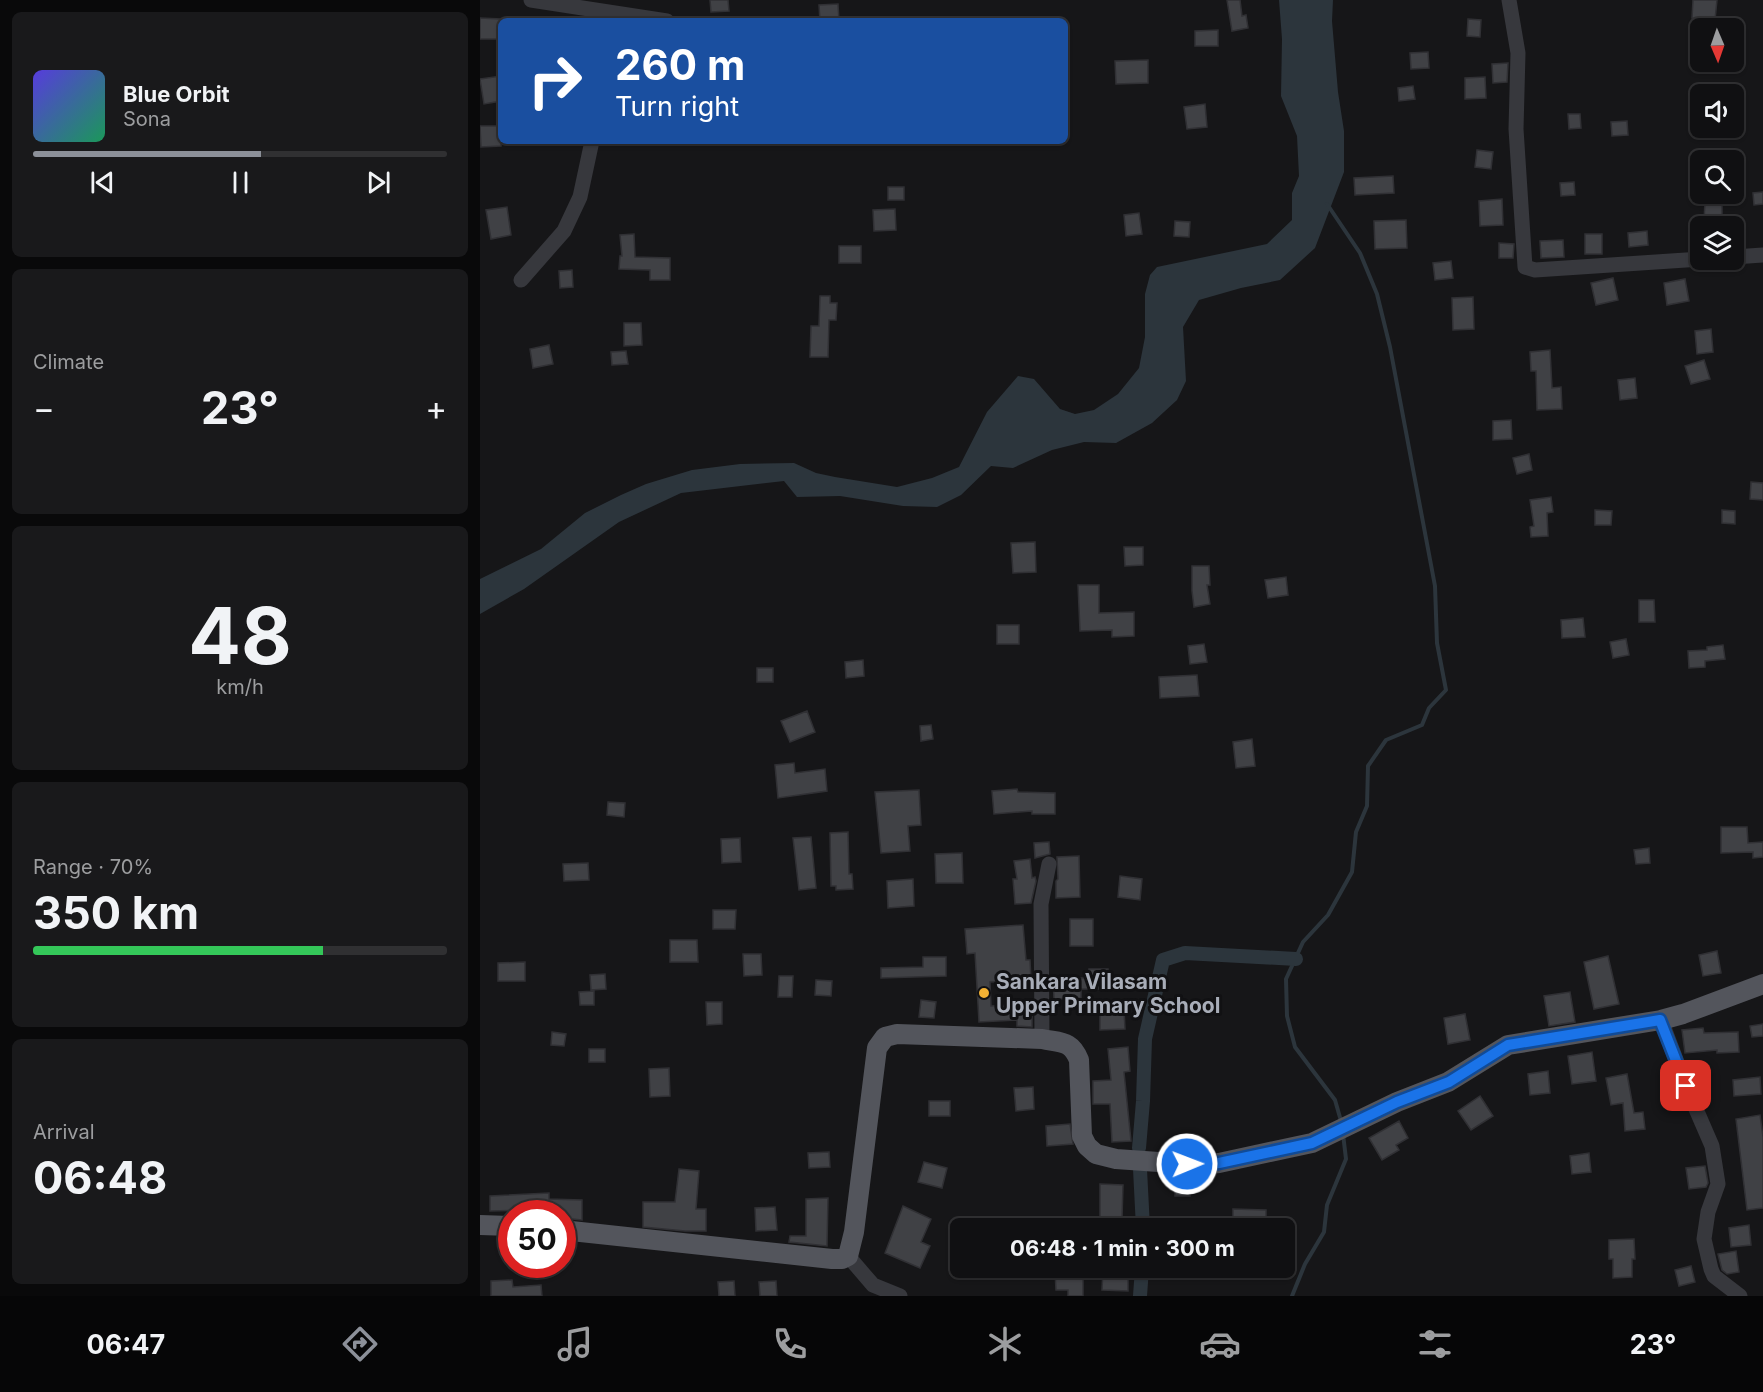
<!DOCTYPE html>
<meta charset="utf-8">
<style>
:root{--surface:#101012;--page:#19191b;--text:#f1f3f6;--muted:#9c9d9f;--line:#303032;--accent:#8c9099}
body{margin:0;font-family:Inter,sans-serif;background:var(--page);color:var(--text);height:100vh;display:flex;flex-direction:column;font-size:22px;white-space:nowrap}
*{box-sizing:border-box;margin:0}
p{font-size:20px;color:var(--muted)}
.icon{flex:none;width:33px;height:33px;fill:none;stroke:currentColor;stroke-width:2;stroke-linecap:round;stroke-linejoin:round}
.map{position:relative;flex:1;overflow:hidden}
.details{display:flex;flex-direction:column;gap:12px;padding:12px;background:#09090a;width:480px}
.details>*{flex:none}
.top-card{position:absolute;left:18px;top:18px;width:570px;height:126px;border-radius:9px;box-shadow:0 2px 4px #0004,0 0 0 2px var(--line);background:#1a4fa0;color:#fff;overflow:hidden}
.needle{width:39px;rotate:178deg}
.controls{position:absolute;left:1210px;top:18px;display:grid;gap:12px}
.controls a{display:grid;place-items:center;width:54px;height:54px;border-radius:9px;background:var(--surface);box-shadow:0 2px 4px #0004,0 0 0 2px var(--line);font-size:30px}
.speed{position:absolute;left:18px;top:1200px;display:flex;gap:12px;font-size:30px;font-weight:700;text-align:center}
.speed>*{display:grid;place-content:center;width:78px;height:78px;border-radius:50%;background:var(--surface);box-shadow:0 2px 4px #0004,0 0 0 2px var(--line);line-height:1}
.speed .limit{border:9px solid #d22;background:#fff;color:#111}
.pin{position:absolute;display:grid;place-items:center;width:51px;height:51px;color:#fff;margin:-26px;border-radius:12px;box-shadow:0 3px 9px #0006}
.me{position:absolute;width:66px;margin:-33px;rotate:89deg;stroke-linejoin:round;filter:drop-shadow(0 0 4px #0008)}
.turn{display:flex;align-items:center;gap:21px;height:126px;padding:0 18px;font-size:27px}
.turn .icon{width:78px;height:78px;stroke-width:2.5}
.turn b{display:block;font-size:42px;line-height:51px}
.big{font-size:45px;font-weight:700;line-height:1.1}
.details .card{flex:1;display:flex;flex-direction:column;justify-content:center;gap:9px;min-width:0;padding:0 21px;border-radius:9px;background:var(--page)}
.details .dial{align-items:center;gap:0}
.dial b{font-size:78px;line-height:1}
.song{display:flex;align-items:center;gap:18px}
.cover{width:72px;height:72px;border-radius:9px;background:linear-gradient(135deg,hsl(250 70% 55%),hsl(150 70% 35%))}
.played{height:6px;border-radius:3px;background:linear-gradient(90deg,var(--accent) 55%,var(--line) 55%)}
.keys{display:flex;justify-content:space-around;direction:ltr}
.heat{display:flex;justify-content:space-between;align-items:center;font-size:33px;direction:ltr}
.charge{height:9px;border-radius:4px;background:linear-gradient(90deg,#34c759 70%,var(--line) 0)}
.trip{position:absolute;left:470px;top:1218px;width:345px;height:60px;border-radius:9px;background:var(--surface);box-shadow:0 2px 4px #0004,0 0 0 2px var(--line);font-weight:700;line-height:60px;text-align:center}
.menu{display:flex;height:96px;justify-content:space-around;align-items:center;background:#060607;color:var(--muted)}
.menu .icon{width:42px;height:42px}
.menu .active{color:var(--accent)}
.menu b{font-size:27px;color:var(--text)}
main{display:flex;flex:1;min-height:0}
.map>svg:first-child{display:block}
</style>
<main>
<section class="details">
<div class="card">
<div class="song"><i class="cover"></i><div><b>Blue Orbit</b><p>Sona</p></div></div>
<div class="played"></div>
<div class="keys"><svg class="icon" aria-label="previous" viewBox="0 0 24 24"><path d="M18 5L8 12l10 7zM5 5v14"/></svg><svg class="icon" aria-label="pause" viewBox="0 0 24 24"><path d="M8 5v14M16 5v14"/></svg><svg class="icon" aria-label="next" viewBox="0 0 24 24"><path d="M6 5l10 7-10 7zM19 5v14"/></svg></div>
</div>
<div class="card"><p>Climate</p>
<div class="heat"><a>−</a><b class="big">23°</b><a>+</a></div>
</div>
<div class="card dial"><b>48</b><p>km/h</p></div>
<div class="card"><p>Range · 70%</p><b class="big">350 km</b><div class="charge"></div></div>
<div class="card"><p>Arrival</p><b class="big">06:48</b></div>
</section>
<div class="map">
<svg width="1283" height="1296" viewBox="0 0 1283 1296">
<rect width="100%" height="100%" fill="#161618"/>
<!-- water -->
<path fill="#2c353c" d="M 799,0 L 853,0 L 852,21 L 858,92 L 864,131 L 864,172 L 835,248 L 800,280 L 761,288 L 719,300 L 703,327 L 706,381 L 697,400 L 672,423 L 636,443 L 604,442 L 572,450 L 533,468 L 511,466 L 481,495 L 457,507 L 423,506 L 360,496 L 317,497 L 304,481 L 201,493 L 139,522 L 44,589 L 0,614 L 0,579 L 61,549 L 105,513 L 141,495 L 166,484 L 212,470 L 260,464 L 314,463 L 336,473 L 355,477 L 417,487 L 452,478 L 479,467 L 507,412 L 538,376 L 554,379 L 580,409 L 595,414 L 614,410 L 638,394 L 659,368 L 665,337 L 665,294 L 670,275 L 677,267 L 787,244 L 812,220 L 812,193 L 819,176 L 817,136 L 801,96 L 802,39 Z"/>
<g fill="none" stroke-linecap="round" stroke-linejoin="round">
<!-- stream -->
<path stroke="#2c353c" stroke-width="4" d="M 847,204 L 880,253 L 897,294 L 910,347 L 955,586 L 957,643 L 966,690 L 949,708 L 942,725 L 906,740 L 888,766 L 887,806 L 876,832 L 872,872 L 848,915 L 823,942 L 806,979 L 807,1016 L 815,1047 L 855,1100 L 861,1121
M 812,1296 L 825,1264 L 844,1232 L 847,1205 L 866,1159 L 863,1134"/>
<!-- canal -->
<path stroke="#2c353c" stroke-width="14" d="M 659,1148 L 663,1101 L 665,1039 L 683,960 L 705,953 L 816,959
M 660,1169 L 663,1228
M 660,1296 L 662,1268"/>
</g>
<!-- building -->
<path fill="#404145" stroke="#303034" stroke-width="1.5" d="M 230,0 L 248,0 L 249,11 L 231,12 Z
M 747,0 L 760,0 L 762,16 L 766,15 L 768,28 L 752,31 Z
M 1213,0 L 1237,0 L 1235,20 L 1212,18 Z
M 358,4 L 359,21 L 340,21 L 339,5 Z
M 0,18 L 21,19 L 21,39 L 0,39 Z
M 988,19 L 1001,20 L 1000,37 L 987,36 Z
M 738,30 L 738,46 L 715,46 L 715,31 Z
M 948,52 L 949,68 L 931,69 L 930,53 Z
M 668,60 L 668,83 L 636,84 L 635,61 Z
M 1028,63 L 1027,82 L 1013,83 L 1012,64 Z
M 21,76 L 21,101 L 4,104 L 0,79 Z
M 1005,77 L 1006,98 L 985,99 L 985,78 Z
M 933,86 L 935,99 L 919,101 L 918,88 Z
M 725,104 L 727,127 L 707,129 L 704,107 Z
M 1088,114 L 1100,114 L 1101,128 L 1089,129 Z
M 1147,121 L 1148,135 L 1132,136 L 1131,122 Z
M 0,126 L 21,126 L 21,146 L 1,147 Z
M 997,150 L 1013,152 L 1011,169 L 995,167 Z
M 913,176 L 914,193 L 875,195 L 874,178 Z
M 1094,182 L 1095,195 L 1081,196 L 1080,183 Z
M 408,187 L 424,187 L 424,200 L 408,200 Z
M 1283,192 L 1283,204 L 1274,205 L 1273,193 Z
M 1022,199 L 1023,225 L 1000,226 L 999,201 Z
M 1225,201 L 1242,202 L 1242,222 L 1224,222 Z
M 27,207 L 31,235 L 11,239 L 6,210 Z
M 415,209 L 416,230 L 394,231 L 393,210 Z
M 659,213 L 662,234 L 646,236 L 644,215 Z
M 926,220 L 927,248 L 895,249 L 894,221 Z
M 695,221 L 710,222 L 709,237 L 694,236 Z
M 1167,231 L 1168,245 L 1149,247 L 1148,233 Z
M 154,234 L 155,257 L 190,258 L 190,280 L 170,280 L 170,270 L 139,269 L 140,256 L 142,256 L 140,235 Z
M 1105,234 L 1122,234 L 1122,254 L 1105,254 Z
M 1083,240 L 1084,257 L 1061,258 L 1060,241 Z
M 1019,243 L 1034,244 L 1033,258 L 1019,258 Z
M 359,246 L 381,246 L 381,263 L 359,263 Z
M 971,261 L 973,278 L 955,280 L 953,263 Z
M 92,270 L 93,287 L 80,288 L 79,271 Z
M 1133,278 L 1138,300 L 1116,305 L 1111,283 Z
M 1205,279 L 1209,301 L 1187,305 L 1184,283 Z
M 340,296 L 350,296 L 350,303 L 357,303 L 356,320 L 349,320 L 348,357 L 330,357 L 331,326 L 339,326 Z
M 993,297 L 994,329 L 973,330 L 972,298 Z
M 144,323 L 161,323 L 162,345 L 144,346 Z
M 1231,329 L 1233,352 L 1217,354 L 1215,331 Z
M 69,345 L 73,364 L 53,368 L 50,349 Z
M 1070,350 L 1072,388 L 1081,387 L 1082,409 L 1057,410 L 1056,371 L 1051,371 L 1050,352 Z
M 146,351 L 148,364 L 132,365 L 131,352 Z
M 1224,360 L 1230,379 L 1211,384 L 1205,366 Z
M 1155,378 L 1157,398 L 1140,400 L 1138,380 Z
M 1031,420 L 1032,439 L 1013,440 L 1013,421 Z
M 1049,454 L 1052,470 L 1037,474 L 1033,458 Z
M 1271,482 L 1283,483 L 1283,500 L 1270,499 Z
M 1071,497 L 1073,512 L 1067,513 L 1068,536 L 1051,537 L 1050,527 L 1054,526 L 1050,500 Z
M 1115,510 L 1132,511 L 1131,525 L 1115,525 Z
M 1242,510 L 1255,511 L 1255,524 L 1242,523 Z
M 555,542 L 556,572 L 533,573 L 531,543 Z
M 644,547 L 663,547 L 663,565 L 645,566 Z
M 712,566 L 729,566 L 730,585 L 727,585 L 730,604 L 714,607 L 712,591 Z
M 806,577 L 808,595 L 788,598 L 785,580 Z
M 598,585 L 619,585 L 619,613 L 654,612 L 654,636 L 632,637 L 632,630 L 600,631 Z
M 1159,600 L 1174,600 L 1175,622 L 1159,622 Z
M 1103,618 L 1105,637 L 1082,638 L 1081,620 Z
M 517,625 L 539,625 L 539,644 L 517,644 Z
M 1146,639 L 1149,655 L 1133,658 L 1130,642 Z
M 724,644 L 727,662 L 710,664 L 708,646 Z
M 1243,645 L 1245,659 L 1225,661 L 1225,667 L 1209,668 L 1208,651 L 1227,650 L 1227,647 Z
M 383,660 L 384,676 L 366,678 L 365,662 Z
M 277,668 L 293,668 L 293,682 L 277,682 Z
M 717,675 L 719,696 L 680,698 L 679,677 Z
M 327,711 L 335,732 L 310,742 L 301,721 Z
M 451,725 L 453,739 L 441,741 L 440,726 Z
M 772,739 L 775,766 L 756,768 L 753,742 Z
M 314,763 L 315,773 L 345,769 L 347,791 L 298,798 L 295,765 Z
M 537,789 L 538,792 L 575,793 L 575,814 L 552,814 L 552,811 L 514,814 L 512,791 Z
M 439,790 L 441,825 L 428,826 L 430,851 L 401,853 L 395,792 Z
M 128,802 L 145,803 L 144,817 L 127,815 Z
M 1241,827 L 1267,827 L 1268,843 L 1283,842 L 1283,857 L 1273,858 L 1273,852 L 1241,853 Z
M 368,832 L 369,874 L 372,874 L 373,889 L 356,890 L 356,886 L 351,886 L 350,833 Z
M 331,837 L 336,888 L 319,890 L 313,838 Z
M 260,838 L 261,862 L 242,863 L 241,839 Z
M 569,842 L 570,854 L 555,858 L 554,843 Z
M 1169,848 L 1170,863 L 1156,864 L 1154,850 Z
M 482,853 L 483,883 L 456,883 L 455,854 Z
M 599,856 L 600,897 L 576,898 L 576,881 L 578,879 L 577,857 Z
M 550,859 L 552,878 L 555,877 L 556,881 L 551,903 L 535,904 L 533,879 L 537,879 L 534,861 Z
M 108,863 L 109,880 L 84,881 L 83,864 Z
M 640,876 L 662,879 L 660,900 L 638,897 Z
M 433,879 L 434,906 L 408,908 L 407,881 Z
M 233,910 L 256,910 L 255,929 L 233,929 Z
M 590,919 L 613,919 L 613,946 L 590,946 Z
M 543,925 L 546,960 L 550,960 L 551,980 L 510,982 L 511,1006 L 552,1004 L 552,1027 L 537,1026 L 537,1020 L 499,1022 L 495,953 L 487,954 L 485,929 Z
M 190,940 L 217,940 L 218,962 L 190,962 Z
M 1237,951 L 1241,973 L 1223,976 L 1219,955 Z
M 263,954 L 281,954 L 282,975 L 264,976 Z
M 1128,956 L 1139,1004 L 1114,1009 L 1104,962 Z
M 443,957 L 466,957 L 466,976 L 401,978 L 401,968 L 443,967 Z
M 45,962 L 45,981 L 18,981 L 18,963 Z
M 609,969 L 628,969 L 628,989 L 601,989 L 601,998 L 574,999 L 573,978 L 609,978 Z
M 125,974 L 126,989 L 111,990 L 110,975 Z
M 299,976 L 313,976 L 312,997 L 298,997 Z
M 336,980 L 352,981 L 351,996 L 335,995 Z
M 114,991 L 114,1005 L 100,1005 L 99,992 Z
M 1090,992 L 1095,1022 L 1069,1026 L 1064,996 Z
M 441,1000 L 456,1002 L 454,1018 L 439,1017 Z
M 226,1002 L 242,1002 L 242,1024 L 227,1025 Z
M 620,1009 L 644,1009 L 645,1029 L 620,1030 Z
M 985,1014 L 990,1040 L 968,1044 L 964,1018 Z
M 1283,1024 L 1283,1036 L 1272,1037 L 1270,1026 Z
M 1223,1028 L 1224,1033 L 1258,1032 L 1259,1052 L 1237,1053 L 1237,1050 L 1205,1053 L 1202,1030 Z
M 72,1032 L 86,1034 L 84,1046 L 71,1045 Z
M 648,1047 L 650,1071 L 644,1072 L 651,1141 L 632,1142 L 630,1104 L 613,1104 L 613,1081 L 631,1080 L 628,1049 Z
M 109,1049 L 125,1049 L 125,1062 L 109,1062 Z
M 1112,1052 L 1116,1081 L 1092,1084 L 1088,1056 Z
M 189,1068 L 190,1096 L 170,1097 L 169,1069 Z
M 1068,1071 L 1070,1093 L 1050,1095 L 1048,1074 Z
M 1147,1074 L 1154,1113 L 1163,1112 L 1165,1129 L 1145,1131 L 1143,1103 L 1131,1105 L 1126,1078 Z
M 1280,1077 L 1281,1094 L 1254,1096 L 1253,1080 Z
M 553,1087 L 554,1109 L 536,1111 L 534,1088 Z
M 1000,1096 L 1013,1116 L 991,1130 L 978,1111 Z
M 449,1101 L 470,1101 L 470,1116 L 449,1116 Z
M 1280,1115 L 1283,1137 L 1283,1208 L 1267,1210 L 1256,1119 Z
M 919,1121 L 928,1138 L 916,1145 L 919,1150 L 902,1160 L 889,1138 Z
M 590,1124 L 593,1144 L 567,1146 L 566,1126 Z
M 349,1152 L 350,1167 L 329,1168 L 328,1153 Z
M 1109,1153 L 1111,1172 L 1092,1174 L 1090,1156 Z
M 444,1162 L 467,1168 L 462,1188 L 438,1182 Z
M 1225,1166 L 1228,1183 L 1226,1187 L 1209,1189 L 1206,1168 Z
M 199,1169 L 219,1171 L 216,1209 L 226,1209 L 226,1231 L 205,1231 L 163,1227 L 163,1202 L 195,1202 Z
M 709,1181 L 710,1196 L 695,1196 L 695,1182 Z
M 620,1184 L 643,1185 L 642,1219 L 644,1219 L 644,1228 L 620,1228 Z
M 69,1193 L 69,1199 L 102,1200 L 102,1220 L 82,1218 L 82,1214 L 78,1214 L 78,1209 L 10,1211 L 10,1196 Z
M 348,1198 L 347,1246 L 309,1242 L 310,1236 L 326,1236 L 326,1199 Z
M 423,1206 L 451,1219 L 441,1242 L 450,1246 L 440,1268 L 405,1253 Z
M 295,1207 L 297,1230 L 276,1231 L 275,1208 Z
M 753,1209 L 786,1210 L 786,1228 L 753,1228 Z
M 706,1217 L 707,1228 L 691,1228 L 690,1218 Z
M 1269,1225 L 1271,1245 L 1251,1247 L 1249,1228 Z
M 1154,1239 L 1155,1259 L 1152,1259 L 1152,1277 L 1133,1278 L 1133,1259 L 1129,1259 L 1129,1240 Z
M 1256,1251 L 1259,1272 L 1247,1274 L 1242,1270 L 1238,1254 Z
M 1211,1266 L 1215,1282 L 1199,1286 L 1195,1270 Z
M 580,1268 L 594,1268 L 595,1278 L 603,1278 L 603,1296 L 588,1296 L 588,1290 L 576,1290 L 575,1272 L 581,1272 Z
M 623,1268 L 648,1268 L 648,1291 L 622,1290 Z
M 32,1280 L 33,1287 L 61,1285 L 62,1296 L 11,1296 L 11,1281 Z
M 254,1281 L 255,1296 L 239,1296 L 238,1282 Z
M 296,1281 L 297,1296 L 280,1296 L 279,1282 Z"/>
<g fill="none" stroke-linecap="round" stroke-linejoin="round">
<!-- minor -->
<path stroke="#37383d" stroke-width="15" d="M 51,0 L 187,21
M 1029,0 L 1038,53 L 1036,129 L 1045,267 L 1055,270 L 1221,259
M 1254,257 L 1283,255
M 41,280 L 84,231 L 100,197 L 112,141
M 1181,1020 L 1206,1086 L 1232,1146 L 1238,1184 L 1228,1212 L 1224,1239 L 1231,1269 L 1234,1276 L 1260,1296
M 562,1039 L 561,904 L 569,864
M 368,1256 L 393,1285 L 420,1296"/>
<!-- major -->
<path stroke="#53555c" stroke-width="20" d="M 0,1225 L 32,1226
M 82,1230 L 352,1259 L 362,1259 L 368,1256 L 374,1232 L 397,1048 L 405,1037 L 417,1034 L 562,1039 C 581,1043 591,1040 599,1060 L 602,1136 L 607,1146 L 616,1154 L 636,1159 L 721,1165 L 739,1163 L 832,1143 L 917,1102 L 968,1082 L 1028,1045 L 1181,1020 L 1203,1014 L 1283,984"/>
</g>
<g fill="none" stroke-linecap="round" stroke-linejoin="round">
<defs>
<path id="route" d="M 707,1164 L 721,1165 L 739,1163 L 832,1143 L 917,1102 L 969,1082 L 1028,1045 L 1180,1020 L 1206,1086"/>
</defs>
<!-- route casing -->
<use href="#route" stroke="#114b97" stroke-width="15"/>
<!-- route -->
<use href="#route" stroke="#1a73e8" stroke-width="10"/>
</g>
<!-- markers -->
<circle fill="#f2b134" stroke="#111113" stroke-width="2" cx="504" cy="993" r="6"/>
<g text-anchor="middle" dominant-baseline="central" stroke-width="6" stroke-linejoin="round" paint-order="stroke">
<!-- poi labels -->
<g font-size="21" font-weight="bold" fill="#a8adb8" stroke="#111113" text-anchor="start">
<text x="516" y="981">Sankara Vilasam<tspan x="516" dy="24">Upper Primary School</tspan></text>
</g>
</g>
</svg>
<div class="controls">
<a><svg class="needle" viewBox="-14 -14 28 28"><path d="M0-13l5 13h-10z" fill="#e53935"/><path d="M0 13l5-13h-10z" fill="#9c9d9f"/></svg></a>
<a><svg class="icon" aria-label="sound" viewBox="0 0 24 24"><path d="M4 9h4l5-4v14l-5-4H4zM17 9q2 3 0 6"/></svg></a>
<a><svg class="icon" aria-label="search" viewBox="0 0 24 24"><circle cx="10" cy="10" r="6"/><path d="M15 15l6 6"/></svg></a>
<a><svg class="icon" aria-label="layers" viewBox="0 0 24 24"><path d="M12 4l9 5-9 5-9-5zM3 14l9 5 9-5"/></svg></a>
</div>
<div class="speed"><div class="limit">50</div></div>
<div class="pin" style="left:1206px;top:1086px;background:#d93025"><svg class="icon" aria-label="arrive" viewBox="0 0 24 24"><path d="M6 21V4h12l-3 4 3 4H6"/></svg></div>
<svg class="me" style="left:707px;top:1164px" viewBox="-20 -20 40 40"><circle r="17" fill="#1a73e8" stroke="#fff" stroke-width="3"/><path d="M0-11L8 9 0 5-8 9z" fill="#fff"/></svg>
<div class="trip">06:48 · 1 min · 300 m</div>
<div class="top-card">
<div class="turn"><svg class="icon" aria-label="right" viewBox="0 0 24 24"><path d="M7 20v-9h11M14 6l5 5-5 5"/></svg><div><b>260 m</b>Turn right</div></div>
</div>
</div>
</main>
<nav class="menu">
<b>06:47</b>
<svg class="icon active" aria-label="directions" viewBox="0 0 24 24"><path d="M12 3l9 9-9 9-9-9zM9 14v-3h6M13 9l2 2-2 2"/></svg>
<svg class="icon" aria-label="music" viewBox="0 0 24 24"><path d="M9 18V5l10-2v13"/><circle cx="6" cy="18" r="3"/><circle cx="16" cy="16" r="3"/></svg>
<svg class="icon" aria-label="phone" viewBox="0 0 24 24"><path d="M5 4h4l2 5-3 2q2 4 5 5l2-3 5 2v4C11 20 4 13 5 4z"/></svg>
<svg class="icon" aria-label="climate" viewBox="0 0 24 24"><path d="M12 3v18M4 7l16 10M4 17L20 7"/></svg>
<svg class="icon" aria-label="car" viewBox="0 0 24 24"><path d="M5 17H2v-5l4-1 3-4h7l3 4 3 1v5h-3M9 17h6M6 11h13"/><circle cx="7" cy="17" r="2"/><circle cx="17" cy="17" r="2"/></svg>
<svg class="icon" aria-label="filters" viewBox="0 0 24 24"><path d="M4 7h16M4 17h16"/><circle cx="9" cy="7" r="2"/><circle cx="15" cy="17" r="2"/></svg>
<b>23°</b>
</nav>
